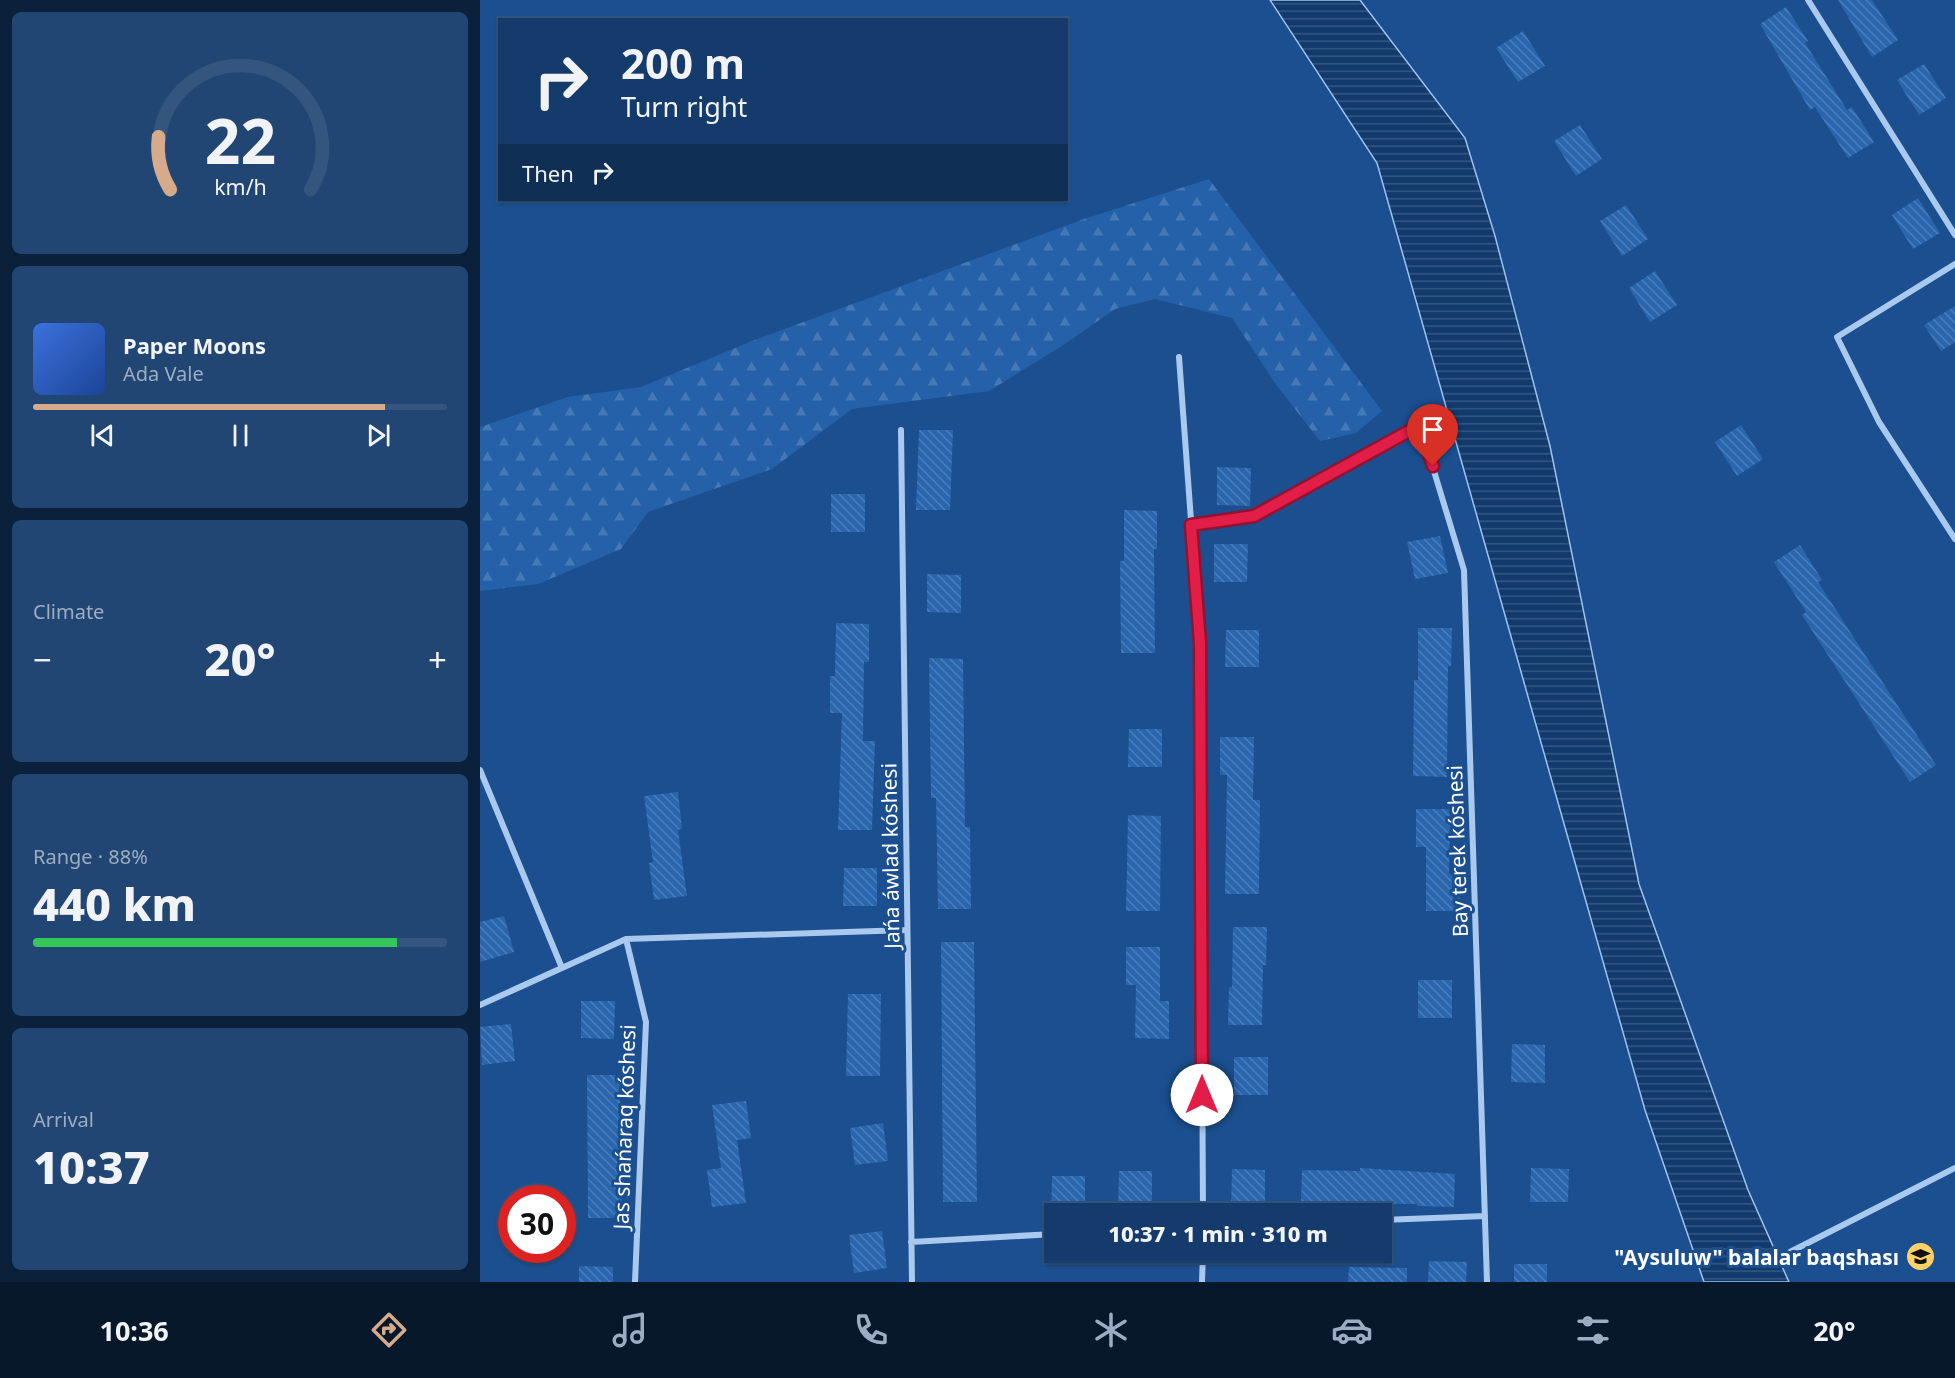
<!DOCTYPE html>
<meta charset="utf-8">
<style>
:root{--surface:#143b6b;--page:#214673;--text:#f1f3f6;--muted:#9dadc1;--line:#33557e;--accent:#d6ab8b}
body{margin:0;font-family:"Noto Sans",sans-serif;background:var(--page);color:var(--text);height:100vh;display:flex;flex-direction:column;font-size:22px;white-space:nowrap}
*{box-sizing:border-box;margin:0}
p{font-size:20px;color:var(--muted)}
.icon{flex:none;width:33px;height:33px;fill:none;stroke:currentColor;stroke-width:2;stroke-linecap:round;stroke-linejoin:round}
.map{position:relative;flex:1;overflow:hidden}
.sheet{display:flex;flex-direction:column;gap:12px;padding:12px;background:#0b203b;width:480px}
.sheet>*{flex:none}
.top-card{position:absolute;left:18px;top:18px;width:570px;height:183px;border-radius:0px;box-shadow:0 2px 4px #0004,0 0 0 2px var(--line);background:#143b6b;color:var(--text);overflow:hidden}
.speed{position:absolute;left:18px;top:1185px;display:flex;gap:12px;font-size:30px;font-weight:700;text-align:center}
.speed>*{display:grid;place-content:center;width:78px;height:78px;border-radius:50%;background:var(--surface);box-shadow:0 2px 4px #0004,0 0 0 2px var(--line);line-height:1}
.speed .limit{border:9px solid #d22;background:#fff;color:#111}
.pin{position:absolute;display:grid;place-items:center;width:51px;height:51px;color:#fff;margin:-62px -26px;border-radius:50% 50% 50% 0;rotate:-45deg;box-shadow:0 0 6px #0007}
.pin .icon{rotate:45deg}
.me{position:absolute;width:66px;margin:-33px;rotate:0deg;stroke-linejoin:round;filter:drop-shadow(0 0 4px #0008)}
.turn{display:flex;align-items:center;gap:21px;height:126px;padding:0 24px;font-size:27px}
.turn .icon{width:78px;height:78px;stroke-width:2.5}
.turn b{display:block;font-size:42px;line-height:51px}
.then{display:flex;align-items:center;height:57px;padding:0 24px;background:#0003;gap:12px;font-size:22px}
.big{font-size:45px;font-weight:800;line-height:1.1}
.sheet .card{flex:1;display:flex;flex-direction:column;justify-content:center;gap:9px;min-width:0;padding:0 21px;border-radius:9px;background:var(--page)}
.sheet .dial{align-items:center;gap:0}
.dial svg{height:156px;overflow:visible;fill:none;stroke:var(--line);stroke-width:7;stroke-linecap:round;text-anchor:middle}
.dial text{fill:var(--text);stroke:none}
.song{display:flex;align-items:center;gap:18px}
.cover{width:72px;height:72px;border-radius:9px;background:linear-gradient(135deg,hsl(220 70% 55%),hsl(220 70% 35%))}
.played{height:6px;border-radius:3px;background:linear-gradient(90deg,var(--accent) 85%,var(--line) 85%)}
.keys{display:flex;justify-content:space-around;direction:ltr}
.heat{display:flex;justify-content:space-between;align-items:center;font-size:33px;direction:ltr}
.charge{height:9px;border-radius:4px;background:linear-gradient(90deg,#34c759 88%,var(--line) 0)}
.trip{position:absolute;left:564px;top:1203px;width:348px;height:60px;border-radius:0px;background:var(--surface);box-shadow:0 2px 4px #0004,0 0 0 2px var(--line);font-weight:800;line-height:60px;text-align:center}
.dock{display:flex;height:96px;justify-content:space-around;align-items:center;background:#08182b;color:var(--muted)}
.dock .icon{width:42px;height:42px}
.dock .current{color:var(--accent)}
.dock b{font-size:27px;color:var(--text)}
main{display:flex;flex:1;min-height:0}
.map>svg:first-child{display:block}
</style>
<main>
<section class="sheet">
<div class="card dial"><svg viewBox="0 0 100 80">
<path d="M14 69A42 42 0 1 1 86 69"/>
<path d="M14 69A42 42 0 0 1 8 42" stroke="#d6ab8b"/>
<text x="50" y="56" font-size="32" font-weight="700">22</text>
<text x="50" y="72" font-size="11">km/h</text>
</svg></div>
<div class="card">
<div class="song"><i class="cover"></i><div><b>Paper Moons</b><p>Ada Vale</p></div></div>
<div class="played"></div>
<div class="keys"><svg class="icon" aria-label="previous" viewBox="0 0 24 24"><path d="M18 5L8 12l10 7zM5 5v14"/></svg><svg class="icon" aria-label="pause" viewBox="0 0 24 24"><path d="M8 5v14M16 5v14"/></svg><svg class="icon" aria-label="next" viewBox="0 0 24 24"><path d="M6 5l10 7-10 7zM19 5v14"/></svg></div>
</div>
<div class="card"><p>Climate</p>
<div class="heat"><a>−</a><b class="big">20°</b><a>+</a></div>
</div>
<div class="card"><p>Range · 88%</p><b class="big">440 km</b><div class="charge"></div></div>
<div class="card"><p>Arrival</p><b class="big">10:37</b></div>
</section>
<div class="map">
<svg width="1475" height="1282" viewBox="0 0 1475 1282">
<defs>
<pattern id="forest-firs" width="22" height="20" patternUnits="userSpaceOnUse" patternTransform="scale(1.5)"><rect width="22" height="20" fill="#2461a8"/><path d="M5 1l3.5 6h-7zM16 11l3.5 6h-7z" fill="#4579b5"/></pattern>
<pattern id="water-rules" width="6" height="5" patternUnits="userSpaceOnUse" patternTransform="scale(1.5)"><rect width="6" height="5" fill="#123a6d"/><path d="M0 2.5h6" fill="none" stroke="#365883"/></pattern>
<pattern id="building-back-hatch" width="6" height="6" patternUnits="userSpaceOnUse" patternTransform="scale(1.5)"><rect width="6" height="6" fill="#2a66ad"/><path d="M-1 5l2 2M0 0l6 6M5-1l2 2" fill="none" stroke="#4a7db9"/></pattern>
</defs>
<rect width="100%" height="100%" fill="#1b4f8f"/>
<!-- forest -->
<path fill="url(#forest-firs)" d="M 729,179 L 902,411 L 876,433 L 840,441 L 797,386 L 752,318 L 675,299 L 635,309 L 582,346 L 509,391 L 372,409 L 292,469 L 168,512 L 141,549 L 58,584 L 0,591 L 0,427 L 88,397 L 161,387 L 272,341 L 604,219 Z"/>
<!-- water -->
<path fill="url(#water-rules)" stroke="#9cc4f0" stroke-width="1.5" d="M 790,0 L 880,0 L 985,138 L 1015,236 L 1070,446 L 1159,884 L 1268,1190 L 1309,1282 L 1224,1282 L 1165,1110 L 897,163 Z"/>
<!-- building -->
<path fill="url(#building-back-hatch)" d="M 1358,0 L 1392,0 L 1418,40 L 1392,57 Z
M 1306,7 L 1328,41 L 1325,43 L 1367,110 L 1372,107 L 1394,142 L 1368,158 L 1335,107 L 1330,110 L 1280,24 Z
M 1043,31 L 1065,66 L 1038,82 L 1016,48 Z
M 1444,64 L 1466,98 L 1439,115 L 1417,80 Z
M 1100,125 L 1122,159 L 1096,176 L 1074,141 Z
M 1438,198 L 1460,233 L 1433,249 L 1412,215 Z
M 1146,205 L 1168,239 L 1142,256 L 1120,221 Z
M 1175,271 L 1197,305 L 1170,322 L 1149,288 Z
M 1475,306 L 1475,342 L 1461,351 L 1444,325 Z
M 1261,425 L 1283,459 L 1257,476 L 1235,442 Z
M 439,430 L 473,430 L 470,510 L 436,510 Z
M 737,467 L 771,468 L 770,506 L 737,505 Z
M 351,494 L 385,494 L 385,532 L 351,532 Z
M 644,510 L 677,511 L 677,549 L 674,549 L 675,653 L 641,653 L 640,561 L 644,561 Z
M 960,536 L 968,573 L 935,579 L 927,542 Z
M 734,544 L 768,544 L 767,582 L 734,582 Z
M 1320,545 L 1342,580 L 1338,582 L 1456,765 L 1430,782 L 1322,615 L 1326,612 L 1294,562 Z
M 447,574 L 481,575 L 481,613 L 447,612 Z
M 356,623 L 389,624 L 389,662 L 384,662 L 383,741 L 395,741 L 392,830 L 358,830 L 362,713 L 350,713 L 350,676 L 355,676 Z
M 938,628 L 972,628 L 971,666 L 968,666 L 967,777 L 933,776 L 934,680 L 938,680 Z
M 746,630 L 779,630 L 779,667 L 745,667 Z
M 449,658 L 483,659 L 485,827 L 490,827 L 491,909 L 458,909 L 456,798 L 451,798 Z
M 649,729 L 682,729 L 682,767 L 648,767 Z
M 740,737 L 774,737 L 773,800 L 780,800 L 779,894 L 745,894 L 747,775 L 740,775 Z
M 198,792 L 202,829 L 198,830 L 207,896 L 174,900 L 169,863 L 173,862 L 164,796 Z
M 936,809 L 970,809 L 969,874 L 980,874 L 979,911 L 946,911 L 946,847 L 936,847 Z
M 648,815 L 681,816 L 680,911 L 646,911 Z
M 364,868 L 397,868 L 397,906 L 363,906 Z
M 24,916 L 34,952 L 0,962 L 0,922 Z
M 753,927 L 787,927 L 786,965 L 783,965 L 782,1025 L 748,1025 L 749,987 L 752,987 Z
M 461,942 L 494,942 L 497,1202 L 463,1202 Z
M 646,947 L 680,947 L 680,1001 L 689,1001 L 689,1039 L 655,1038 L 656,985 L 646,985 Z
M 938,980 L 972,980 L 972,1018 L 938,1018 Z
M 368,994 L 401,994 L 400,1076 L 366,1076 Z
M 101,1001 L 135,1001 L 134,1039 L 101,1038 Z
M 31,1024 L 35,1061 L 2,1065 L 0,1027 Z
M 1032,1044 L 1065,1045 L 1065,1083 L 1031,1082 Z
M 754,1057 L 788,1057 L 788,1095 L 754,1095 Z
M 107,1075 L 140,1075 L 142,1218 L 108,1218 Z
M 266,1101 L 271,1138 L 257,1140 L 266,1203 L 232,1207 L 227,1170 L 241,1168 L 232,1105 Z
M 403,1123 L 408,1161 L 375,1165 L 370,1128 Z
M 880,1168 L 975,1174 L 974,1207 L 937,1206 L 937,1204 L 821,1203 L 822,1170 L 880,1171 Z
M 1051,1168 L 1089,1169 L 1088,1202 L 1050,1202 Z
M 752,1169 L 785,1170 L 785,1208 L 751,1207 Z
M 639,1171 L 672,1171 L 672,1209 L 638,1209 Z
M 572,1176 L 605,1176 L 605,1214 L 571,1214 Z
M 402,1231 L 407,1268 L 374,1273 L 369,1235 Z
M 949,1261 L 987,1262 L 986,1282 L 948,1282 Z
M 1034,1264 L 1067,1264 L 1067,1282 L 1034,1282 Z
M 99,1266 L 133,1267 L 133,1282 L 99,1282 Z
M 869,1267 L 927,1268 L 927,1282 L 868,1282 Z"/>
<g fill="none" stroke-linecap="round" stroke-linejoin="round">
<!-- minor -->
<path stroke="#a9c9ee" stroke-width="6" d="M 1328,0 L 1475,235
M 1475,264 L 1357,337 L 1399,422 L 1475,539
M 699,357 L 720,643 L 723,1214
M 421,430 L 432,1282
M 711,525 L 774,517 L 940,425 L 984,570 L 1007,1282
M 0,770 L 82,968
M 146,939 L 166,1022 L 155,1282
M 0,1005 L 146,939 L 427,930
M 902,1220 L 1005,1216
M 431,1242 L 574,1234
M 1310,1252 L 1475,1168
M 722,1282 L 723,1252"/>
</g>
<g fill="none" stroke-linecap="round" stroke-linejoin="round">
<defs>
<path id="route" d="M 722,1095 L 720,643 L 711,525 L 774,516 L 940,425 L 953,466"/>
</defs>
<!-- route casing -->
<use href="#route" stroke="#92132f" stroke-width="15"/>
<!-- route -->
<use href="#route" stroke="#e11d48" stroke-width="10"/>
</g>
<!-- icons -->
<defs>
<symbol id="school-disc" viewBox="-11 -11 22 22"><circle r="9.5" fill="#ffd166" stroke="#1b4f8f"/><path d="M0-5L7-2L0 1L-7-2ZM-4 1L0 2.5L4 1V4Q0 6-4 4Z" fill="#111"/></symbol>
</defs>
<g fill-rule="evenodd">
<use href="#school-disc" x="1424" y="1240" width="33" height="33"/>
</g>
<g text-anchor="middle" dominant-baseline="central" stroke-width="6" stroke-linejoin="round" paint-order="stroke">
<!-- street labels -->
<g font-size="21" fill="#fff" stroke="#1b4f8f">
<text transform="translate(977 851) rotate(-92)">Bay terek kóshesi</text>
<text transform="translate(410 856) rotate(-91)">Jańa áwlad kóshesi</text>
<text transform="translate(144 1127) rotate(-88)">Jas shańaraq kóshesi</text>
</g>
<!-- poi labels -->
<g font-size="21" font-weight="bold" fill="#fff" stroke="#1b4f8f" text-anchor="end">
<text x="1419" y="1257">"Aysuluw" balalar baqshası</text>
</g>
</g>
</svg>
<div class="speed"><div class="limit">30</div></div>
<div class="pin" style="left:953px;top:466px;background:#d93025"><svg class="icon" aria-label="arrive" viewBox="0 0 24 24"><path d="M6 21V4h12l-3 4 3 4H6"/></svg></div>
<svg class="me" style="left:722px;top:1095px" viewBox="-20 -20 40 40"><circle r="19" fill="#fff"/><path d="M0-13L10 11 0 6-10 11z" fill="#e11d48"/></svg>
<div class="trip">10:37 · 1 min · 310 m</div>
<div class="top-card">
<div class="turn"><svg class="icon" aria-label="right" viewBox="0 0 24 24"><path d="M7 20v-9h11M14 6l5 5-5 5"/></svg><div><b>200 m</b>Turn right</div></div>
<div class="then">Then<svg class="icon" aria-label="right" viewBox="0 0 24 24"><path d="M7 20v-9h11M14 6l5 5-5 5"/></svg></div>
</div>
</div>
</main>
<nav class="dock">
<b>10:36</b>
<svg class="icon current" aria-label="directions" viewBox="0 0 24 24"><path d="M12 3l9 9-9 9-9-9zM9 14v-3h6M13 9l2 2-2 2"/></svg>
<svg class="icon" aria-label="music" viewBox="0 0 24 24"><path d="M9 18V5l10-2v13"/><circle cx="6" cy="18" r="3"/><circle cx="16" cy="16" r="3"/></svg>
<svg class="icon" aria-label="phone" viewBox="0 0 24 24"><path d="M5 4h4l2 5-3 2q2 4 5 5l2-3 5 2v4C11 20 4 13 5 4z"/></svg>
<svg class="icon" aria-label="climate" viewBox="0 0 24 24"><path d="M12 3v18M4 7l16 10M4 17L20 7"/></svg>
<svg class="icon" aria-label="car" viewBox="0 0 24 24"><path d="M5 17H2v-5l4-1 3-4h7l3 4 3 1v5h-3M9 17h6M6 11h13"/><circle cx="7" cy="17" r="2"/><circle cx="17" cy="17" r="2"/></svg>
<svg class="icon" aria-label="filters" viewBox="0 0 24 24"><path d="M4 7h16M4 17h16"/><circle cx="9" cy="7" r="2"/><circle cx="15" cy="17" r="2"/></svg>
<b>20°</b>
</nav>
